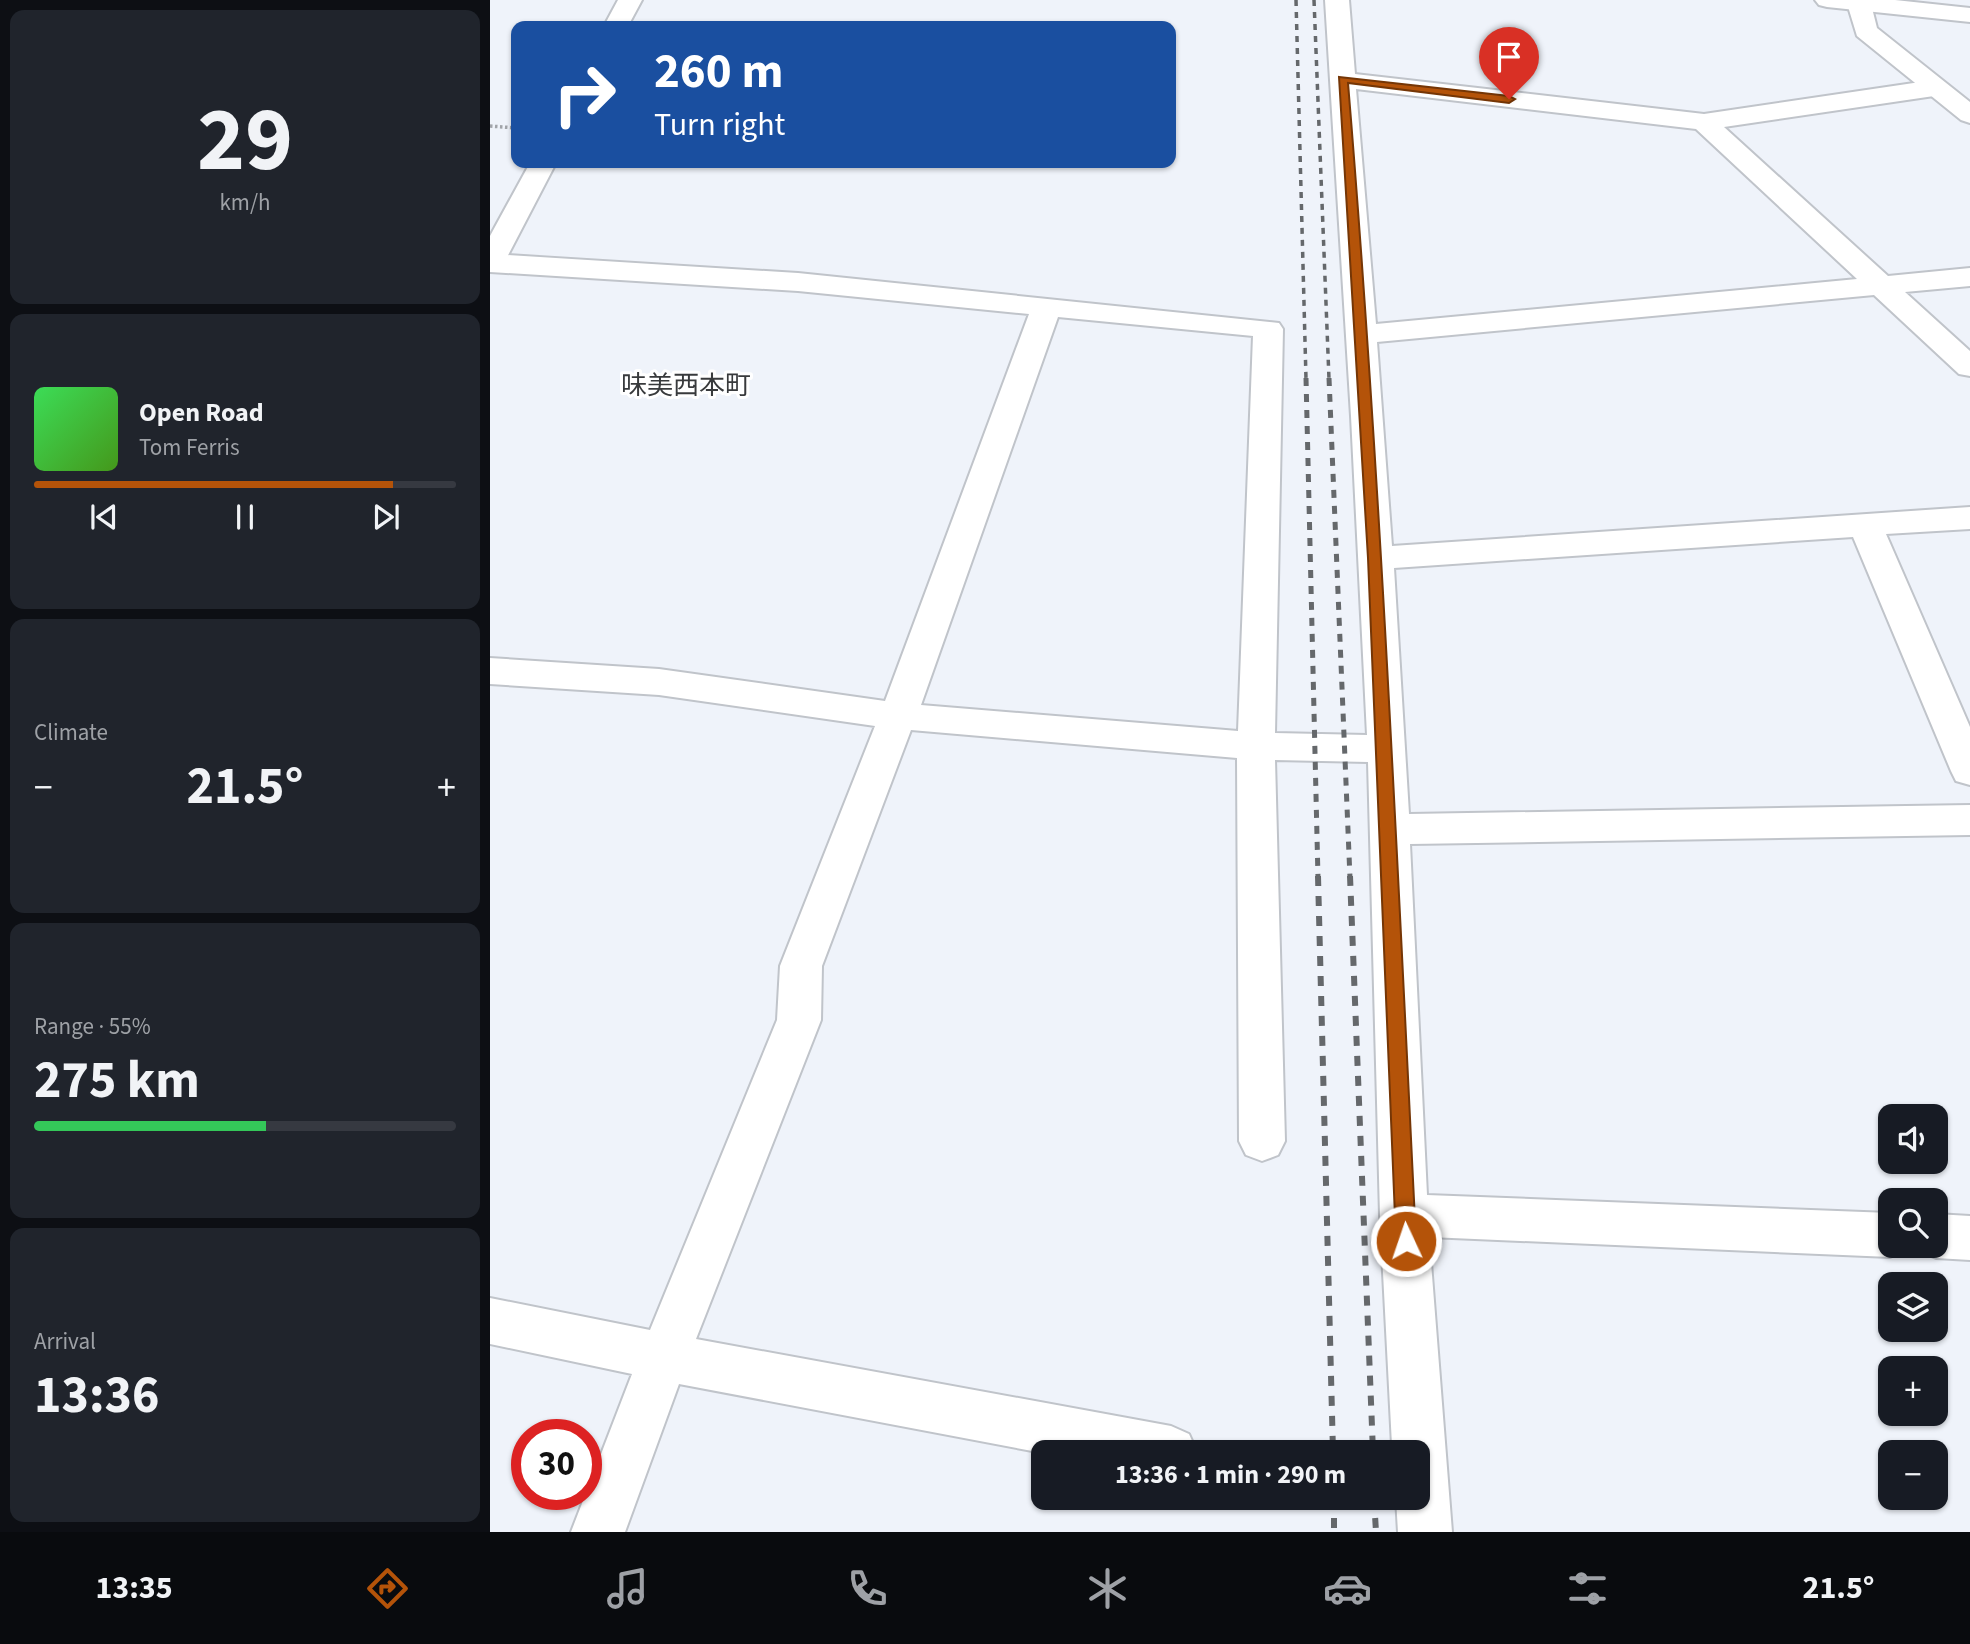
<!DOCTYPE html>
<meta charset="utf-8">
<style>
:root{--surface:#171b24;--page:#20242c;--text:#f1f3f6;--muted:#9ea1a6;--line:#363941;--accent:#b45309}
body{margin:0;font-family:"Source Sans 3","Noto Sans JP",sans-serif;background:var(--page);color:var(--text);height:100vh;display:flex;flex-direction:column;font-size:26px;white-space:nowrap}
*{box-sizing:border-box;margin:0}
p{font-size:23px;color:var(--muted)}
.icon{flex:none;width:38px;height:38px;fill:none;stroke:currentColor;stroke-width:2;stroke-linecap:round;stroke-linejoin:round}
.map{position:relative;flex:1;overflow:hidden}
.side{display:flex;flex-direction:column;gap:10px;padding:10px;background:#0d0f14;width:490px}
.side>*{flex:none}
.banner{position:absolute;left:21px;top:21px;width:665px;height:147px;border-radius:14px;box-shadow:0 2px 5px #0004;background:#1a4fa0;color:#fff;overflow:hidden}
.tools{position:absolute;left:1388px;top:1104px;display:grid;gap:14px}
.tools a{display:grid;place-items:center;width:70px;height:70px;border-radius:14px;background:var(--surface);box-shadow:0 2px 5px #0004;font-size:35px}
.speed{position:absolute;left:21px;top:1419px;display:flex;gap:14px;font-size:35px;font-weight:700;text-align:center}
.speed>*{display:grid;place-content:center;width:91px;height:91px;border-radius:50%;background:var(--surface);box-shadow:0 2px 5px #0004;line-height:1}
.speed .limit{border:10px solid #d22;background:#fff;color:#111}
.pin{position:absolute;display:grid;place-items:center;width:60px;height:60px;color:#fff;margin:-72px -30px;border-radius:50% 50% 50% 0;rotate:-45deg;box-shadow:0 0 7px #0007}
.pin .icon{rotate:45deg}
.me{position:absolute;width:77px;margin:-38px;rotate:357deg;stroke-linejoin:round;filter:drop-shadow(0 0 5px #0008)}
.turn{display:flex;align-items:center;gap:24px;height:147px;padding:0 28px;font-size:32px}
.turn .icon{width:91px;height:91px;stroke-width:2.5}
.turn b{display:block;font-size:49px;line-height:60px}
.big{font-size:52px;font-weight:700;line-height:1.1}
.side .widget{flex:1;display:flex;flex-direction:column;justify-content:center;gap:10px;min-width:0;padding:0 24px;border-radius:14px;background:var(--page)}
.side .dial{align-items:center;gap:0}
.dial b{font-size:91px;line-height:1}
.song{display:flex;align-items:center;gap:21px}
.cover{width:84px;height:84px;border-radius:10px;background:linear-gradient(135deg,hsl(130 70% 55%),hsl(100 70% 35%))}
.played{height:7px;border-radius:4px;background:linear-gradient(90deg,var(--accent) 85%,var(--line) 85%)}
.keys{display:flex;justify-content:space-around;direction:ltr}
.heat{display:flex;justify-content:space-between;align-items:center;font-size:38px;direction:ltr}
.charge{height:10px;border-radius:5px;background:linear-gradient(90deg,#34c759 55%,var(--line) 0)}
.trip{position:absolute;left:541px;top:1440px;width:399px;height:70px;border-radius:14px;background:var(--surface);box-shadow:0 2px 5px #0004;font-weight:700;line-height:70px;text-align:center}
.menu{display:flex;height:112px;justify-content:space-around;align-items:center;background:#090b0e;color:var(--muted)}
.menu .icon{width:49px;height:49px}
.menu .current{color:var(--accent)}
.menu b{font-size:32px;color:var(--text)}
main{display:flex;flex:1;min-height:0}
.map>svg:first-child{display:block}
</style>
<main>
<section class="side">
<div class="widget dial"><b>29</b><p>km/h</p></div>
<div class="widget">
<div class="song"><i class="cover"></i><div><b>Open Road</b><p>Tom Ferris</p></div></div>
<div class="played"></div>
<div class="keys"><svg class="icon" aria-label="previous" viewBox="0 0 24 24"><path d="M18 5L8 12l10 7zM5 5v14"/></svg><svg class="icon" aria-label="pause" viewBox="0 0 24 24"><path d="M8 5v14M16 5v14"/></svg><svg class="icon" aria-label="next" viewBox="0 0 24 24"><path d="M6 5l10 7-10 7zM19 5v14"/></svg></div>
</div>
<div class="widget"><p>Climate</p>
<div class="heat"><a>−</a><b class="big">21.5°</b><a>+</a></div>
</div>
<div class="widget"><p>Range · 55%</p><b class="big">275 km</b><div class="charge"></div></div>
<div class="widget"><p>Arrival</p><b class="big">13:36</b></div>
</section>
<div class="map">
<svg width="1480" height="1532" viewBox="0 0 1480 1532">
<rect width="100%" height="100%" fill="#eff3fa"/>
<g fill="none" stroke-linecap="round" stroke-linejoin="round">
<defs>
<path id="street" d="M 835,0 L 859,0 L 865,74 L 1214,114 L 1444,80 L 1453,83 L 1457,88 L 1453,93 L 1444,96 L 1234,127 L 1398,276 L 1480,268 L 1480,286 L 1415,292 L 1480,351 L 1480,376 L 1469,374 L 1384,295 L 887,342 L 902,546 L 1480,507 L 1480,529 L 1396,534 L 1480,727 L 1480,785 L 1466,781 L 1461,771 L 1363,537 L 904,568 L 919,814 L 1480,805 L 1480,835 L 920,844 L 937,1195 L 1400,1213 L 1400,1246 L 1419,1246 L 1417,1250 L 1400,1257 L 939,1237 L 962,1532 L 908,1532 L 906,1498 L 928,1498 L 928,1452 L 902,1452 L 902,1445 L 890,1215 L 878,762 L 785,760 L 795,1141 L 788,1155 L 772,1161 L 756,1155 L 749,1141 L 747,758 L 421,730 L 332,966 L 331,1020 L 206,1339 L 681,1426 L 699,1434 L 707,1452 L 553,1453 L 189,1384 L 135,1532 L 81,1532 L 142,1374 L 0,1344 L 0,1298 L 160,1330 L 287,1020 L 290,966 L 385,726 L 169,695 L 0,684 L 0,658 L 169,669 L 395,701 L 539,314 L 308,291 L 0,272 L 0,254 L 308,273 L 789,323 L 793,329 L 785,733 L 877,735 L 861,416 ZM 866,89 L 1206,129 L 1367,279 L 886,324 ZM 568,317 L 763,336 L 748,731 L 431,705 Z
M 1446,1214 L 1480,1216 L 1480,1260 L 1446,1258 L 1429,1251 L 1427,1246 L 1446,1246 Z"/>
<path id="secondary" d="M 128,0 L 152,0 L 138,26 L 114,26 Z
M 1356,0 L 1380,0 L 1387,28 L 1480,102 L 1480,123 L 1471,120 L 1367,36 Z
M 40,163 L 66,163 L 14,263 L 10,269 L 0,272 L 0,236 Z"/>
<path id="primary" d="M 1325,0 L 1405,0 L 1480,8 L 1480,22 L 1337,7 L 1329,5 Z"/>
</defs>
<!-- street casing -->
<use href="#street" stroke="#c0c4ca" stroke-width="4"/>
<!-- secondary casing -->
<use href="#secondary" stroke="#c0c4ca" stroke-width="4"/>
<!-- primary casing -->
<use href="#primary" stroke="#c0c4ca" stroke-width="4"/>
<!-- path -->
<path stroke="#a1a4a9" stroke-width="3.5" stroke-dasharray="2.5 2.5" stroke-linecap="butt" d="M 0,126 L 26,128"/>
<!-- street -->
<use href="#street" fill="#fff" fill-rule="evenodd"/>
<!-- secondary -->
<use href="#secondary" fill="#fff" fill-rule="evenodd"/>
<!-- primary -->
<use href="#primary" fill="#fff" fill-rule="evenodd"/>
<!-- rail-far2 -->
<path stroke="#65686b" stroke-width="3.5" stroke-dasharray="6 6" stroke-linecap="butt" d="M 806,0 L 816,379
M 824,0 L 839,379"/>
<!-- rail-far1 -->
<path stroke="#65686b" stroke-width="5" stroke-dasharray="8 8" stroke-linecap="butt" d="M 816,378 L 828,878
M 839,378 L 860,878"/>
<!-- rail -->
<path stroke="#65686b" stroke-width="6" stroke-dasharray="10 10" stroke-linecap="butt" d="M 828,876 L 843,1452
M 860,876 L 883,1452
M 844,1498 L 844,1532
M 884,1498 L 886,1532"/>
</g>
<!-- route -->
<path fill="#b45309" stroke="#753606" stroke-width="2" d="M 849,77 L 1019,96 L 1025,99 L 1019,103 L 858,83 C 890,469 907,855 926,1241 L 923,1247 L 916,1250 L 909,1247 L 906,1241 L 878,558 Z"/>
<g text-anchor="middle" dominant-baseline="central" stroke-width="6" stroke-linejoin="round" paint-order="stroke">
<!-- quarter labels -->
<g font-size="26" fill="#383a3c" stroke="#fff">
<text x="196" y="385">味美西本町</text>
</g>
</g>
</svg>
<div class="tools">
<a><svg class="icon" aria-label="sound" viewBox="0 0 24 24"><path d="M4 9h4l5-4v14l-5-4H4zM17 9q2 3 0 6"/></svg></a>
<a><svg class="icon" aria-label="search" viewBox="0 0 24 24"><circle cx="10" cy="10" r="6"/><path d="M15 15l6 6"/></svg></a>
<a><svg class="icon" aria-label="layers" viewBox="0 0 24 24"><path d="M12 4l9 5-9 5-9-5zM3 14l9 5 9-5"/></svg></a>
<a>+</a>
<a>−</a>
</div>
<div class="speed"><div class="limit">30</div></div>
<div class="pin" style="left:1019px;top:99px;background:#d93025"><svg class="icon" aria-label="arrive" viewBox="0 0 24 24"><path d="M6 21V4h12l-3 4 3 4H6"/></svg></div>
<svg class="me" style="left:916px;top:1241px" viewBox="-20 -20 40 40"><circle r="17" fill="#b45309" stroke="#fff" stroke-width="3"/><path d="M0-11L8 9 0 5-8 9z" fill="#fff"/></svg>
<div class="trip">13:36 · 1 min · 290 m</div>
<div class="banner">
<div class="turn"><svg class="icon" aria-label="right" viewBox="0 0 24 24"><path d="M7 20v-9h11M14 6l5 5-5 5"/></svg><div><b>260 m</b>Turn right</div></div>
</div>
</div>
</main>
<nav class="menu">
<b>13:35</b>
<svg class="icon current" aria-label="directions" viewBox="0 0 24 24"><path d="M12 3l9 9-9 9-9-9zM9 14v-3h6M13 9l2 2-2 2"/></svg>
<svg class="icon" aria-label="music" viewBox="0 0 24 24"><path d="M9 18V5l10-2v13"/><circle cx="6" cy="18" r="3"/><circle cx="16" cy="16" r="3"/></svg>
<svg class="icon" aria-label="phone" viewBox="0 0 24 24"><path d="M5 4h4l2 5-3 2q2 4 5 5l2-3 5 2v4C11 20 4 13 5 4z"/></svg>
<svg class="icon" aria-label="climate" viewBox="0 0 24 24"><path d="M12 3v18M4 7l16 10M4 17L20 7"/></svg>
<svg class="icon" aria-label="car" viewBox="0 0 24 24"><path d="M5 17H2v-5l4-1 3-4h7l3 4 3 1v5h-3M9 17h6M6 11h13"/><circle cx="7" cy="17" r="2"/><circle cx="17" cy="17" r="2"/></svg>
<svg class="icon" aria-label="filters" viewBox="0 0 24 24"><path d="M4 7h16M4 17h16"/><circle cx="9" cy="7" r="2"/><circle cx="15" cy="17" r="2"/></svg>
<b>21.5°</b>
</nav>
